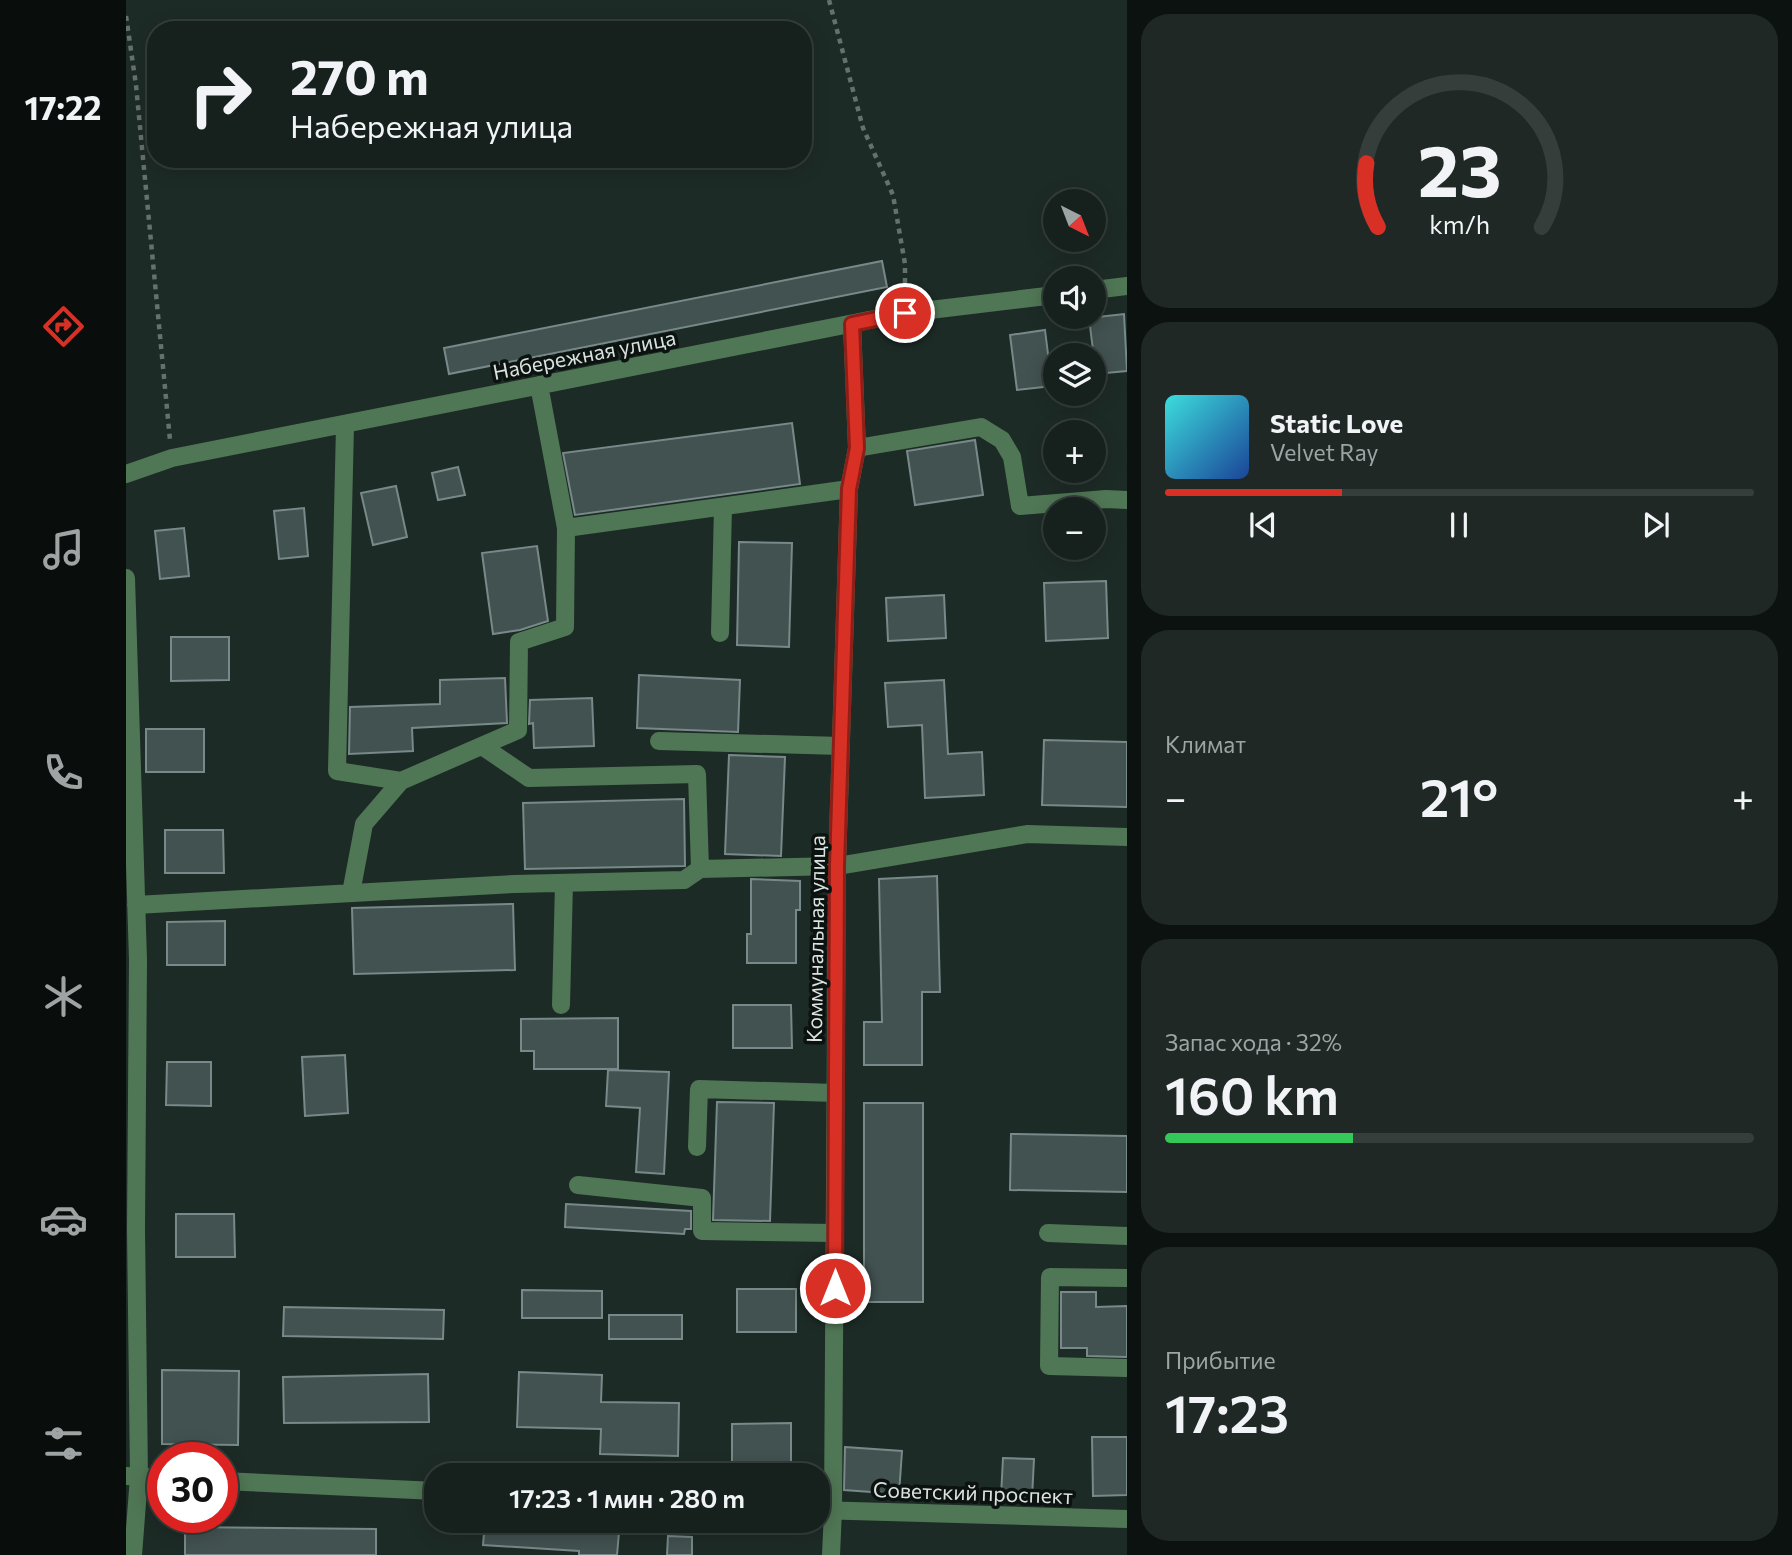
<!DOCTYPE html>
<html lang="ru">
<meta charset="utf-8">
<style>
:root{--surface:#16201c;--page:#1f2825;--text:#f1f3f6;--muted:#9ea3a3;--line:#353e3b;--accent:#d93025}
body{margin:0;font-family:Commissioner,sans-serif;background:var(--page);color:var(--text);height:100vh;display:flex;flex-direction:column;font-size:26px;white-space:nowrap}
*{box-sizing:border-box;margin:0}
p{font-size:23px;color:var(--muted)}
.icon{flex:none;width:38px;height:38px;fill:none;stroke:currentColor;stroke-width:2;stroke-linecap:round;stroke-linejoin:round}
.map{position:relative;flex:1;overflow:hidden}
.details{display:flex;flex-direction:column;gap:14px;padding:14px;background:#0c120f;width:665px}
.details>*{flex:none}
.hud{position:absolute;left:21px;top:21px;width:665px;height:147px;border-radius:28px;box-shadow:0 4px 18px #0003,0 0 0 2px var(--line);background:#16201c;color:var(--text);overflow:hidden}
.needle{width:46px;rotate:138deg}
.controls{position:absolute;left:917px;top:189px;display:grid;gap:14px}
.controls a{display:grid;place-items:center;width:63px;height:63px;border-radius:50%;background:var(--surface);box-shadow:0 4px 18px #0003,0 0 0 2px var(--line);font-size:35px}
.speed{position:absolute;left:21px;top:1442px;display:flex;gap:14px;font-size:35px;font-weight:700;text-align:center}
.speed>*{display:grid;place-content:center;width:91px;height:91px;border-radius:50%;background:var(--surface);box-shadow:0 4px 18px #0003,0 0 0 2px var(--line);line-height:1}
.speed .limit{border:10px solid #d22;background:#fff;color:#111}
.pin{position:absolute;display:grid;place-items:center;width:60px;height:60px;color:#fff;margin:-30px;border:4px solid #fff;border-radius:50%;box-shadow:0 2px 7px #0007}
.me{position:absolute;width:77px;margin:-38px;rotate:0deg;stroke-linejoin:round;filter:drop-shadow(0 0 5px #0008)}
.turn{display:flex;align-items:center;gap:24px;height:147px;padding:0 28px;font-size:32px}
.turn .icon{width:91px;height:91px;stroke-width:2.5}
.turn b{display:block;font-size:49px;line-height:60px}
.big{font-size:52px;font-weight:600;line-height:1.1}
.details .tile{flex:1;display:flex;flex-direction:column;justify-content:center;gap:10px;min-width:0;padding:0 24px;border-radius:28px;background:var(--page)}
.details .dial{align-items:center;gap:0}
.dial svg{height:182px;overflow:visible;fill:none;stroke:var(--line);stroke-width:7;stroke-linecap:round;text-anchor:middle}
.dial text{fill:var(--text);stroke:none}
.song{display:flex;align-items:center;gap:21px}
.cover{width:84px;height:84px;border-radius:10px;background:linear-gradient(135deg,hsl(180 70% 55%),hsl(220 70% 35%))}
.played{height:7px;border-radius:4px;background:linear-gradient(90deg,var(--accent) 30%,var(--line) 30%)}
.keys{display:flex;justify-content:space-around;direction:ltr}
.heat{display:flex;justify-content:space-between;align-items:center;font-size:38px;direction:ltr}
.charge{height:10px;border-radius:5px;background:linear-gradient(90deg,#34c759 32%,var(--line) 0)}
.trip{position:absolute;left:298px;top:1463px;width:406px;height:70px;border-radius:28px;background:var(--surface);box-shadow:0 4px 18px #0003,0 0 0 2px var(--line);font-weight:600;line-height:70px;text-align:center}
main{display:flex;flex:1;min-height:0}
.dock{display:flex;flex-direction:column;width:126px;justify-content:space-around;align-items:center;background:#090d0b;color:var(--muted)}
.dock .icon{width:49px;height:49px}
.dock .active{color:var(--accent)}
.dock b{font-size:32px;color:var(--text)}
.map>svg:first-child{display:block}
</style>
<main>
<nav class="dock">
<b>17:22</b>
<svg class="icon active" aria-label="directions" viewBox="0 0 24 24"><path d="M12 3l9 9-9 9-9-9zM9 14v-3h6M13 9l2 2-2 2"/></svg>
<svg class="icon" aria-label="music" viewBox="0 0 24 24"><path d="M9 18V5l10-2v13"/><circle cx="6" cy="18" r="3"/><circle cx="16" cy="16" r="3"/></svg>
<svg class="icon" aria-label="phone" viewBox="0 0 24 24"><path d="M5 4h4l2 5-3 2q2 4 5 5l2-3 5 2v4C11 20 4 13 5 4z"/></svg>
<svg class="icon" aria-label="climate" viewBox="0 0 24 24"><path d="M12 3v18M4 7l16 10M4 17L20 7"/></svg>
<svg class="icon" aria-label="car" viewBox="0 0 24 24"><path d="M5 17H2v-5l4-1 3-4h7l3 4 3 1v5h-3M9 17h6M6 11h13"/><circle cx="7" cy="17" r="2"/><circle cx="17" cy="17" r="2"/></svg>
<svg class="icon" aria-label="filters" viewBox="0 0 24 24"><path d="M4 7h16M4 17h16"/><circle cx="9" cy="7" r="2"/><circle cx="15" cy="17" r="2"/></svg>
</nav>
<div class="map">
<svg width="1001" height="1555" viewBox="0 0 1001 1555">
<rect width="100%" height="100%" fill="#1d2b26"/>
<!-- building -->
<path fill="#425251" stroke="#778988" stroke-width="2" d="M 756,261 L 761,287 L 323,374 L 318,348 Z
M 998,314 L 1001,371 L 970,374 L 963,318 Z
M 919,330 L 926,386 L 891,390 L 884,335 Z
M 666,423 L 674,484 L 449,515 L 437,453 Z
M 849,440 L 857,495 L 789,505 L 781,451 Z
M 332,467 L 339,495 L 312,500 L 306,473 Z
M 270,486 L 281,537 L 247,545 L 235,493 Z
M 178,508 L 182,556 L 153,559 L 148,511 Z
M 58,528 L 63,576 L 34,579 L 29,531 Z
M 613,542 L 666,543 L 663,647 L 611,645 Z
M 411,546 L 422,621 L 394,630 L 367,634 L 356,553 Z
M 980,581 L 982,638 L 920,641 L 918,583 Z
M 818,595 L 820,638 L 762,641 L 760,598 Z
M 45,637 L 103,637 L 103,680 L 45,681 Z
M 513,675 L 614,680 L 612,732 L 511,728 Z
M 379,678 L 381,723 L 286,728 L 287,751 L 223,754 L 224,707 L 314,704 L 314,680 Z
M 818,680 L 822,754 L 856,752 L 858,795 L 799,798 L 796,725 L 762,727 L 759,683 Z
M 466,698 L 468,746 L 408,748 L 407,723 L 403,724 L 404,700 Z
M 20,729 L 78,729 L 78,772 L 20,772 Z
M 918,740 L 1001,742 L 1001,807 L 916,805 Z
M 603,755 L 659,757 L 655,856 L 599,854 Z
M 558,799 L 559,866 L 399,869 L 397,803 Z
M 39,830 L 97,830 L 98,873 L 39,873 Z
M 811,876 L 814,992 L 796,992 L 796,1065 L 738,1065 L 738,1022 L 756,1022 L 753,879 Z
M 625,879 L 674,881 L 674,910 L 670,910 L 670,963 L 621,963 L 621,934 L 625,934 Z
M 387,904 L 389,970 L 228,974 L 226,908 Z
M 99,921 L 99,965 L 41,965 L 41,922 Z
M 607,1005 L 665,1005 L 666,1048 L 607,1048 Z
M 492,1018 L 492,1069 L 408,1069 L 408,1051 L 395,1051 L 395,1019 Z
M 219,1055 L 222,1113 L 179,1116 L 176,1057 Z
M 41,1062 L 85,1062 L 85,1106 L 40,1105 Z
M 482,1070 L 543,1072 L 538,1174 L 510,1172 L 514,1108 L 480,1106 Z
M 591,1102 L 648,1103 L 644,1221 L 587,1220 Z
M 738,1103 L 797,1103 L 797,1302 L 738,1302 Z
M 885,1134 L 1001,1136 L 1001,1192 L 884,1190 Z
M 440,1204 L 565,1211 L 565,1229 L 559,1229 L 558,1234 L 439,1227 Z
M 50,1214 L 108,1214 L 109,1257 L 50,1257 Z
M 611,1289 L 670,1289 L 670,1332 L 611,1332 Z
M 396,1290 L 476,1291 L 476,1318 L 396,1318 Z
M 935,1292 L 970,1292 L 970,1307 L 1001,1306 L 1001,1357 L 961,1356 L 961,1348 L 935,1348 Z
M 158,1307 L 318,1310 L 317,1339 L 157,1336 Z
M 483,1315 L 556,1315 L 556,1339 L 483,1339 Z
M 36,1370 L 113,1371 L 112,1445 L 36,1444 Z
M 393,1372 L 476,1375 L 475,1402 L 553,1403 L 552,1456 L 474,1454 L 475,1429 L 391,1427 Z
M 302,1374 L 303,1422 L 158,1423 L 157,1377 Z
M 665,1423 L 665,1467 L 606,1467 L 606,1424 Z
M 966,1437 L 1001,1437 L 1001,1495 L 967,1496 Z
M 719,1447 L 776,1451 L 773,1494 L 718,1490 Z
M 877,1458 L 908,1459 L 906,1498 L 875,1496 Z
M 359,1521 L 494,1521 L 491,1555 L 453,1555 L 453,1551 L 357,1545 Z
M 59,1527 L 250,1529 L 250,1555 L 59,1555 Z
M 542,1536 L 566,1537 L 566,1555 L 541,1555 Z"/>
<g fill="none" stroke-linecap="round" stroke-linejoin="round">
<!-- path -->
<path stroke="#65716c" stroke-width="4.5" stroke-dasharray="5 5" stroke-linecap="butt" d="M 703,0 L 737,128 L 767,195 L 779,264 L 779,295
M 0,16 L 10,85 L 44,440"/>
<!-- minor -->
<path stroke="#507755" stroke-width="18" d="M 968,290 L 1001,286
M 413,385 L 440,528 L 723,489
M 219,426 L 211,771 L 275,781
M 731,448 L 855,427 L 876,440 L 886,457 L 894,506 L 980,499 L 1001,500
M 0,474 L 46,458 L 779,313 L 929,295
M 0,578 L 12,960 L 10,1228 L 13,1477 L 7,1555
M 594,633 L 597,507
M 533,741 L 715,746
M 356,746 L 403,778 L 571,774 L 574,869 L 711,866 L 901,834 L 1001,837
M 225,893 L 238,824 L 275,781 L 392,730 L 393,642 L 439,627 L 440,528
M 10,905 L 388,884 L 558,880 L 574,869
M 435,1005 L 438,883
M 571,1147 L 573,1089 L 710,1093
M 452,1185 L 576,1198 L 576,1231 L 709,1233
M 922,1233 L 1001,1236
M 1001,1278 L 924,1277 L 923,1366 L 1001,1368
M 0,1476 L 37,1478
M 96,1481 L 310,1491
M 691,1510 L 1001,1519
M 705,1555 L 707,1510 L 711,866 L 723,489 L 731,448 L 726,324"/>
</g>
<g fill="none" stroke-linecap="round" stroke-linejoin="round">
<defs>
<path id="route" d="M 709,1288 L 711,866 L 723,489 L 731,448 L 726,324 L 779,313"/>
</defs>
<!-- route casing -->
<use href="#route" stroke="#8d1f18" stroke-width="18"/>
<!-- route -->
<use href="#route" stroke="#d93025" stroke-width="12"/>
</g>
<g text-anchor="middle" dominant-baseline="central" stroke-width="7" stroke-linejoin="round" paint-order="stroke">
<!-- street labels -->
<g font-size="21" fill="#dae3e0" stroke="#0c120f">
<text transform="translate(458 354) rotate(-11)">Набережная улица</text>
<text transform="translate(689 939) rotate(-89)">Коммунальная улица</text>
<text transform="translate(847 1492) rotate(2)">Советский проспект</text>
</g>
</g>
</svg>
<div class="controls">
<a><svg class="needle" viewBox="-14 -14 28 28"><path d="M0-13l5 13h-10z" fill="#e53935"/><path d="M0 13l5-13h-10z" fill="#9ea3a3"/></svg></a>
<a><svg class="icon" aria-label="sound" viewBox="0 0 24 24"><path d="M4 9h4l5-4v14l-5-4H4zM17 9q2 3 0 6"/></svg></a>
<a><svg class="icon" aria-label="layers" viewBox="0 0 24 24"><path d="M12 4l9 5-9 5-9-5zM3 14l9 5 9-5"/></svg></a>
<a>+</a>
<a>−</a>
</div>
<div class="speed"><div class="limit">30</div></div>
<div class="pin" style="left:779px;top:313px;background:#d93025"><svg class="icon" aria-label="arrive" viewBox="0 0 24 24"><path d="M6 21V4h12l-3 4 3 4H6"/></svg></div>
<svg class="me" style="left:709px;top:1288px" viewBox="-20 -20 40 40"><circle r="17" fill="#d93025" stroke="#fff" stroke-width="3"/><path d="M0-11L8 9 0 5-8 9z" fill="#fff"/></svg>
<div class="trip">17:23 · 1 мин · 280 m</div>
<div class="hud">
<div class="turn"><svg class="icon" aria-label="right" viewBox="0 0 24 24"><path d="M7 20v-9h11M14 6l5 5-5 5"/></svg><div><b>270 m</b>Набережная улица</div></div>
</div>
</div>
<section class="details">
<div class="tile dial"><svg viewBox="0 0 100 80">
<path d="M14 69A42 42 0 1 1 86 69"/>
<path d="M14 69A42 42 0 0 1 9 41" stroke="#d93025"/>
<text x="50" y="56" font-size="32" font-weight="700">23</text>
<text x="50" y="72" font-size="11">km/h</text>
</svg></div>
<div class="tile">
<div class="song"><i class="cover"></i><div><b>Static Love</b><p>Velvet Ray</p></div></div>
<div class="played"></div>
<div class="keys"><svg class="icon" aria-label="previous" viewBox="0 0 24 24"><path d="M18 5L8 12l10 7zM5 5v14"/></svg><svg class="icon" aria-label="pause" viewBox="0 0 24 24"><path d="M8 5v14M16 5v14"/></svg><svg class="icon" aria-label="next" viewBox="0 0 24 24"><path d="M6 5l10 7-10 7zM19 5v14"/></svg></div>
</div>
<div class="tile"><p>Климат</p>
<div class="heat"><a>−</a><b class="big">21°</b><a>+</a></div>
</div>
<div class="tile"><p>Запас хода · 32%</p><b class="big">160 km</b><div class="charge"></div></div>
<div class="tile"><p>Прибытие</p><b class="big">17:23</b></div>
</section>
</main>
